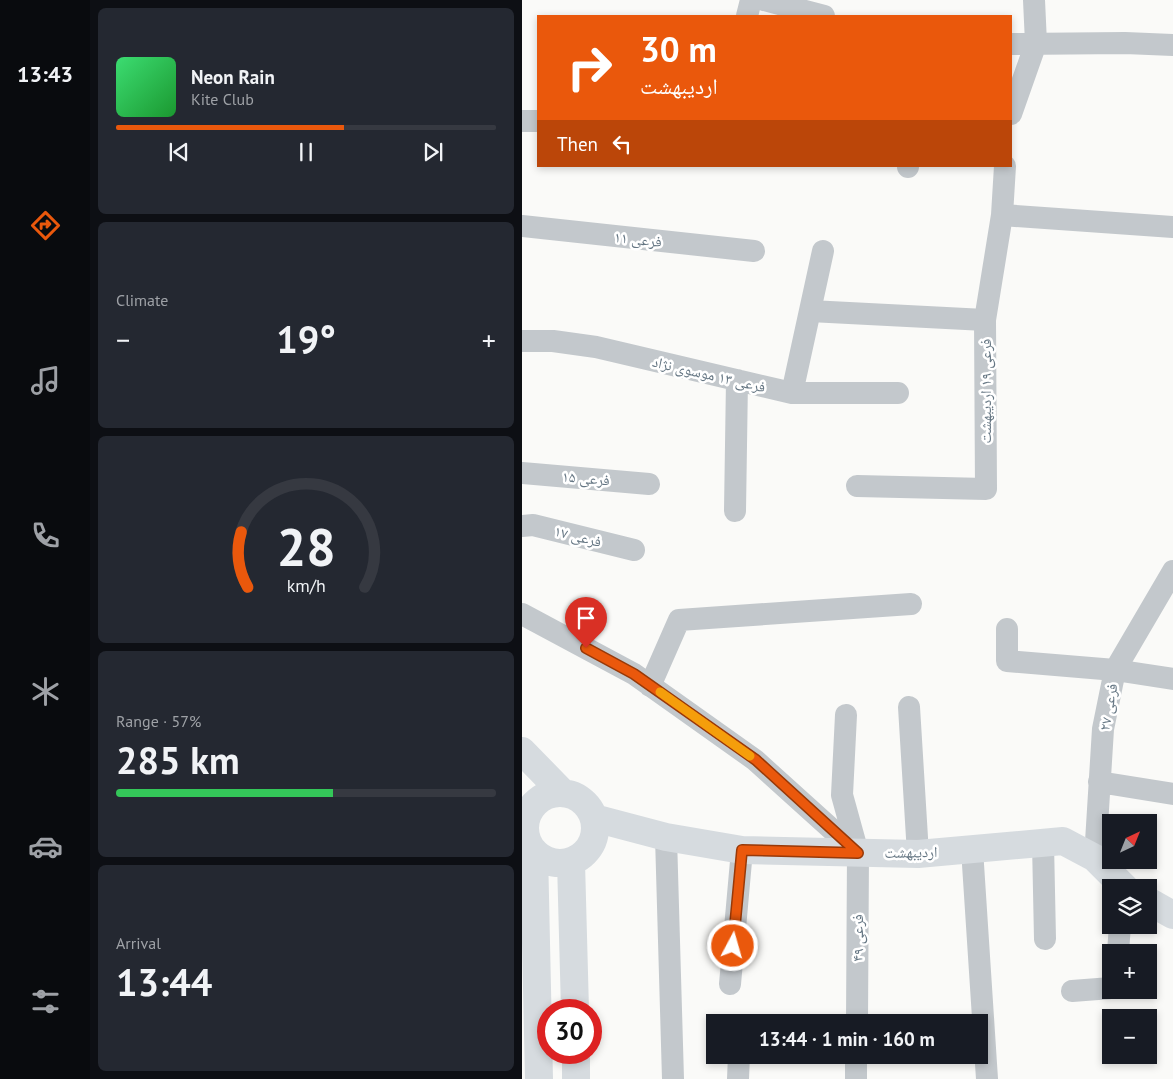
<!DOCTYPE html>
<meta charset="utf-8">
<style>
:root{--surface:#171b24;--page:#242831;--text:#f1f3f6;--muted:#9ea1a6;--line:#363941;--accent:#ea580c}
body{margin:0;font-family:"PT Sans","Noto Naskh Arabic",sans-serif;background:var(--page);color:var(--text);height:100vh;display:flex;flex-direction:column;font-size:19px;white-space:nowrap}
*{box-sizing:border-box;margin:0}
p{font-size:16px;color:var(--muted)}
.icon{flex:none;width:28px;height:28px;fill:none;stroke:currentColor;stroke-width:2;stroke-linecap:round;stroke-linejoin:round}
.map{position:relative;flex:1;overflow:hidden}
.panel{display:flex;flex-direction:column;gap:8px;padding:8px;background:#0d0f14;width:432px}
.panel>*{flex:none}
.guide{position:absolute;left:15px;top:15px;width:475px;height:152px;border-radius:0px;box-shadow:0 2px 8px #0003;background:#ea580c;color:#fff;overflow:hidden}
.needle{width:32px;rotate:43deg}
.tools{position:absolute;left:580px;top:814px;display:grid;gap:10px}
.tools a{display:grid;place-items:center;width:55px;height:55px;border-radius:0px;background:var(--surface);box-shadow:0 2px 8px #0003;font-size:25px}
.speed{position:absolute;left:15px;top:999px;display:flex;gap:10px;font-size:25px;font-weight:700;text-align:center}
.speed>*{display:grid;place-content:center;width:65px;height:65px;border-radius:50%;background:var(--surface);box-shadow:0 2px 8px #0003;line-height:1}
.speed .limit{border:8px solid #d22;background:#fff;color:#111}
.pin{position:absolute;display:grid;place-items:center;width:42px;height:42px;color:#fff;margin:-51px -21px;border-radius:50% 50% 50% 0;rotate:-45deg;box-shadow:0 0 5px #0007}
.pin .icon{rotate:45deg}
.me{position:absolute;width:55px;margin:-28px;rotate:6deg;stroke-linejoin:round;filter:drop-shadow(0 0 4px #0008)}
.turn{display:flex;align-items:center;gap:18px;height:105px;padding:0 20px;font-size:22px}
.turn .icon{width:65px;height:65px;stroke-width:2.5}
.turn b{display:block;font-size:35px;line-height:42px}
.then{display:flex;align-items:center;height:48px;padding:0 20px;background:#0003;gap:10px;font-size:19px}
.big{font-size:38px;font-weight:700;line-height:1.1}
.panel .widget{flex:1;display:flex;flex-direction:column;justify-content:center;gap:8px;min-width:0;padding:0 18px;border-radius:8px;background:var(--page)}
.panel .dial{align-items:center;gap:0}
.dial svg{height:130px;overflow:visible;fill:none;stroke:var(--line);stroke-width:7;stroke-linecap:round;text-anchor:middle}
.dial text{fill:var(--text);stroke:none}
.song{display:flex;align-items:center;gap:15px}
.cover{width:60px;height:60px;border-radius:8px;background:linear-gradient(135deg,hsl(140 70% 55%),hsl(130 70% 35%))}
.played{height:5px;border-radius:2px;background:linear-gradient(90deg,var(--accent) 60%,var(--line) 60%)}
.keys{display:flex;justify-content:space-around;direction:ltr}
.heat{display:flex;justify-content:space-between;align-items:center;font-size:28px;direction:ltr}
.charge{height:8px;border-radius:4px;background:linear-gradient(90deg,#34c759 57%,var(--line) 0)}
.trip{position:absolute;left:184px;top:1014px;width:282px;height:50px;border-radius:0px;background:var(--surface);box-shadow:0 2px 8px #0003;font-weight:700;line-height:50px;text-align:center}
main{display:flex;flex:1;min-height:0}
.dock{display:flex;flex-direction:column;width:90px;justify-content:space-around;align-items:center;background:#090b0e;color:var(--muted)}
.dock .icon{width:35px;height:35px}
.dock .current{color:var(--accent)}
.dock b{font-size:22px;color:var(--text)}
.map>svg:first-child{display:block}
</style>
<main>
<nav class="dock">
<b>13:43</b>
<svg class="icon current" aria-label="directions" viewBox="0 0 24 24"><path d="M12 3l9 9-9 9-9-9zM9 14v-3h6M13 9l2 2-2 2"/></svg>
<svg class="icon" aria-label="music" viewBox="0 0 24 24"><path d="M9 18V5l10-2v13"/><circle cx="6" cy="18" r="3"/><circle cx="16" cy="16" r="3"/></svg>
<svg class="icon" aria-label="phone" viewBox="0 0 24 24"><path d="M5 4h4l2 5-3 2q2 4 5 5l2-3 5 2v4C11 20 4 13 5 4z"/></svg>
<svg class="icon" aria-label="climate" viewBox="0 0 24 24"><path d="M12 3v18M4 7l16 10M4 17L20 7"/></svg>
<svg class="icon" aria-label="car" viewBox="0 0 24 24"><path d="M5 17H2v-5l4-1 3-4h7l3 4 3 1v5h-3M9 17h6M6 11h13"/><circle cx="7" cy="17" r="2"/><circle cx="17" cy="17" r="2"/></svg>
<svg class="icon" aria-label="filters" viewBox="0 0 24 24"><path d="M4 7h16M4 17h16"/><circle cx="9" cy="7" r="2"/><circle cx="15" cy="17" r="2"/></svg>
</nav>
<section class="panel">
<div class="widget">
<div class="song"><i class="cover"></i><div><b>Neon Rain</b><p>Kite Club</p></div></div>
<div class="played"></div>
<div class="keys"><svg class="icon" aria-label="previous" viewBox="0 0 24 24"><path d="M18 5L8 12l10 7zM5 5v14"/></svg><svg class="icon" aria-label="pause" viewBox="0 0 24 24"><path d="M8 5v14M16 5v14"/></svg><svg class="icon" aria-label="next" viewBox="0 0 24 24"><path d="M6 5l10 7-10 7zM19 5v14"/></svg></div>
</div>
<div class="widget"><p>Climate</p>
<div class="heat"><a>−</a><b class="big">19°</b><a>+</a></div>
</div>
<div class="widget dial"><svg viewBox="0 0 100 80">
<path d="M14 69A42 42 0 1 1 86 69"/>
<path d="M14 69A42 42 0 0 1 10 35" stroke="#ea580c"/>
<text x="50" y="56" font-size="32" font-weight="700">28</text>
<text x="50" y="72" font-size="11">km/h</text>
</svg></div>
<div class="widget"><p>Range · 57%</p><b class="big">285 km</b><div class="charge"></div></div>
<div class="widget"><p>Arrival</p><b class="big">13:44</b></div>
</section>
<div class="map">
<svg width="651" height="1079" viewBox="0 0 651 1079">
<rect width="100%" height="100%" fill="#fafaf8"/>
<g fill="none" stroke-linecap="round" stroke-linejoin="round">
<!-- minor -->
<path stroke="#c3c8cc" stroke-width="22" d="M 242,0 L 302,16
M 225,16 L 229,0
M 489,44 L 603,43 L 651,45
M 489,114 L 514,43 L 512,0
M 0,121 L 16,121
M 386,167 L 386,166
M 480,215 L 651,227
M 0,226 L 232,251
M 288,311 L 463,320
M 0,341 L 31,341 L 74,347 L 270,393 L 376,393
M 270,393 L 301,251
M 0,473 L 127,484
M 335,486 L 464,489 L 463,320 L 480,215 L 483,166
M 213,511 L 215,380
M 0,526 L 11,525 L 112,550
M 0,614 L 112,674 L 233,760 L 336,853
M 485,629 L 485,661 L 593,670 L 651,679
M 128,686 L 157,620 L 389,604
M 387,707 L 396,854
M 324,715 L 320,795 L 336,853 L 335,1022
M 577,782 L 651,794
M 144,837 L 151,1079
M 0,839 L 5,839
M 521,843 L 523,939
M 450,849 L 465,1079
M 573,858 L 581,729 L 593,670 L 651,571
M 596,952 L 598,925
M 208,984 L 220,850
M 550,991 L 589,988
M 216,1079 L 217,1055
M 334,1079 L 334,1055"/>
<!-- major -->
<path stroke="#d6dbdf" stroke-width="28" d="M 0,751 L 41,793
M3 828a35 35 0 1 1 70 0a35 35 0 1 1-70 0Z
M 72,818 L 144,837 L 220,850 L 396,854 L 541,841 L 573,858 L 603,888
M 12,851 L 17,1079
M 49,862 L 53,1010
M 626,901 L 651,915
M 54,1052 L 54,1079"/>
</g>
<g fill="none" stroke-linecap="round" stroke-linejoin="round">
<defs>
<path id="route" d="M 64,648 L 112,674 L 234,760 L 336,853 L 220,850 L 211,946"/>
</defs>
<!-- route casing -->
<use href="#route" stroke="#983908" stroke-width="12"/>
<!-- route -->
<use href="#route" stroke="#ea580c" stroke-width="9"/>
<!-- slow -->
<path stroke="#f59e0b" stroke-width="9" d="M 138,692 L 228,756"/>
</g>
<g text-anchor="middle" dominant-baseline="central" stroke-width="5" stroke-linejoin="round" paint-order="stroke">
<!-- street labels -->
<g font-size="15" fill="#657683" stroke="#fff">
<text transform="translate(116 239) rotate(6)">فرعی ۱۱</text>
<text transform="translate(187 374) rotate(13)">فرعی ۱‍۳ موسوی نژاد</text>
<text transform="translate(463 391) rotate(-90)">فرعی ۱۹ اردیبهشت</text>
<text transform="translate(64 478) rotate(5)">فرعی ۱۵</text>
<text transform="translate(56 536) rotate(14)">فرعی ۱۷</text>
<text transform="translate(586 707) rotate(-80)">فرعی ۲۷</text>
<text transform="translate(389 852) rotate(-1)">اردیبهشت</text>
<text transform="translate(335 938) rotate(-90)">فرعی ۴۹</text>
</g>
</g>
</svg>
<div class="tools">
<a><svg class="needle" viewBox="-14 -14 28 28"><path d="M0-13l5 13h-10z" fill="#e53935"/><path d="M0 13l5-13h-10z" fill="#9ea1a6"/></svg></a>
<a><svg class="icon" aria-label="layers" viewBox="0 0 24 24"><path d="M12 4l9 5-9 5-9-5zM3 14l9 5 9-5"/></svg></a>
<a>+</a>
<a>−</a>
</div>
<div class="speed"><div class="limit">30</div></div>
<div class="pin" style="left:64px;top:648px;background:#d93025"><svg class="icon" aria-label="arrive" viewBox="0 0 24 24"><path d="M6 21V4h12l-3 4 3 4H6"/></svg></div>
<svg class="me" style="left:211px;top:946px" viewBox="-20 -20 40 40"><circle r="17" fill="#ea580c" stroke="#fff" stroke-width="3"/><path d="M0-11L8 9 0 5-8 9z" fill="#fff"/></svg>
<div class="trip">13:44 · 1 min · 160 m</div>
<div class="guide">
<div class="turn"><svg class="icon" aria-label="right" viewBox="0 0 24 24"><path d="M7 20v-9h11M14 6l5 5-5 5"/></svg><div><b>30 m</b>اردیبهشت</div></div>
<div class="then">Then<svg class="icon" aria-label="left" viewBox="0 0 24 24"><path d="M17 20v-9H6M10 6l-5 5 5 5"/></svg></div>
</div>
</div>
</main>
